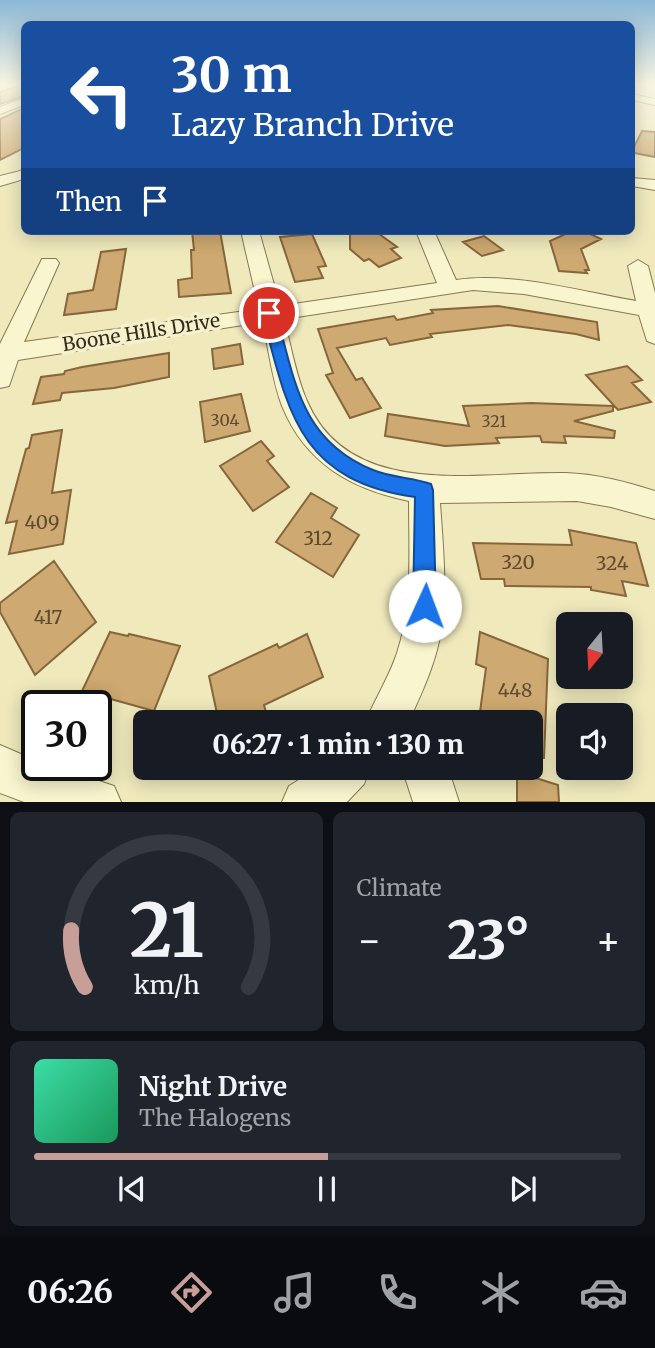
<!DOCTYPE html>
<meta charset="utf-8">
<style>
:root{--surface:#171b24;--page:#20242c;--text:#f1f3f6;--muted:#9ea1a6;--line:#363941;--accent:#c89f98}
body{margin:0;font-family:Merriweather,serif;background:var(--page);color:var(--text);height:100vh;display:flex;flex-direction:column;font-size:26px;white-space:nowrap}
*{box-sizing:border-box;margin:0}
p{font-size:23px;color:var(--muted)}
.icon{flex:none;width:38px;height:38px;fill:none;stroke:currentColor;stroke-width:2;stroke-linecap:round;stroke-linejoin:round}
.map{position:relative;height:802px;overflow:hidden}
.details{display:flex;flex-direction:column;gap:10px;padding:10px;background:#0d0f14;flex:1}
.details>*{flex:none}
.hud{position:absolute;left:21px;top:21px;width:614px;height:214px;border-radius:10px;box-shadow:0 4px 18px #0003;background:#1a4fa0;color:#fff;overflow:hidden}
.needle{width:46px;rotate:198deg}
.controls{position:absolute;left:556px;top:612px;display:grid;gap:14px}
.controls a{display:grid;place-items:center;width:77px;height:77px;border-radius:10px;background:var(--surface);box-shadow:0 4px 18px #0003;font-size:35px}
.speed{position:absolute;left:21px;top:690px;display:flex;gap:14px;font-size:35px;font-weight:700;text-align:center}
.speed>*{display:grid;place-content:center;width:91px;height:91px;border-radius:50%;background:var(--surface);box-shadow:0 4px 18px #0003;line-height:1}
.speed .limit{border:4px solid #111;border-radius:10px;background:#fff;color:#111}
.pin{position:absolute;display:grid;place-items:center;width:60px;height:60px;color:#fff;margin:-30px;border:4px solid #fff;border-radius:50%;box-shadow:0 2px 7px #0007}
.me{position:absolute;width:77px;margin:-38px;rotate:2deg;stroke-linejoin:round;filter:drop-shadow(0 0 5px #0008)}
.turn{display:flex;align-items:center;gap:24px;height:147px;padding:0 35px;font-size:32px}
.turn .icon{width:91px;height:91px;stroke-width:2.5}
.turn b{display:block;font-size:49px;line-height:60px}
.then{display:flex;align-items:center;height:66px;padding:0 35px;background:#0003;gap:14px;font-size:26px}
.big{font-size:52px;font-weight:800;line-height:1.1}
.details .card{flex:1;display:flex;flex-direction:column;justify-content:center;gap:10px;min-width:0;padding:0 24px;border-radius:10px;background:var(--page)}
.details .dial{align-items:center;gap:0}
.dial svg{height:182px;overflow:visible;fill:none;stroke:var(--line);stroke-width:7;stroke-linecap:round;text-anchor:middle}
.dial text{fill:var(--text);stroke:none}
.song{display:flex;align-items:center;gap:21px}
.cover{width:84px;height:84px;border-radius:10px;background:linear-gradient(135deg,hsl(160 70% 55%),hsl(150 70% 35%))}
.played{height:7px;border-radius:4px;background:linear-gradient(90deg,var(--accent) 50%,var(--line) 50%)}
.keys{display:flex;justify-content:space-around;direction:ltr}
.heat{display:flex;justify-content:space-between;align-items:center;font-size:38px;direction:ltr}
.details .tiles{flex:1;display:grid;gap:10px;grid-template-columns:1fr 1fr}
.card:last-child{grid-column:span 2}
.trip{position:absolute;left:133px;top:710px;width:410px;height:70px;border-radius:10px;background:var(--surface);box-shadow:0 4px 18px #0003;font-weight:800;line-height:70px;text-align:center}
.dock{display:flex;height:112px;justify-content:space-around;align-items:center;background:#090b0e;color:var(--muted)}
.dock .icon{width:49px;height:49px}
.dock .selected{color:var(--accent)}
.dock b{font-size:32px;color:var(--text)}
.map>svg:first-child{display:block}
</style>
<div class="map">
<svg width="655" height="802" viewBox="0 0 655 802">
<rect width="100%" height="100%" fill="#efe9bc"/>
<!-- building -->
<path fill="#cea971" stroke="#86663b" stroke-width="2" d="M 14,87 L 24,89 L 24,96 L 0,104 L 0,92 Z
M 24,108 L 24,148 L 0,160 L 0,119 Z
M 642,131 L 655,132 L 655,157 L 634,153 L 634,147 Z
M 192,231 L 220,231 L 231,293 L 179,297 L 178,280 L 192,278 L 191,250 L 194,250 Z
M 350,231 L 375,231 L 397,247 L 391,249 L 401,258 L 379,267 L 369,259 L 364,261 L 350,249 Z
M 572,231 L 584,231 L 601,239 L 581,249 L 589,270 L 585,270 L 587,273 L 559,271 L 550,241 Z
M 312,234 L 326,266 L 318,267 L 323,278 L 295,282 L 280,237 Z
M 484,236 L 503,250 L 482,256 L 463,242 Z
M 126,249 L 116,309 L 64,315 L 68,294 L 93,290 L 101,252 Z
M 498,306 L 597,322 L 599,340 L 576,334 L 508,325 L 430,334 L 432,337 L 390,345 L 386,338 L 337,348 L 356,380 L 362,378 L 381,408 L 350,418 L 326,375 L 333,373 L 318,329 L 394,316 L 397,320 L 433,313 L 431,310 Z
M 240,344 L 243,364 L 214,369 L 212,349 Z
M 169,353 L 169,377 L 114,388 L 62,393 L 60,400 L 33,404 L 41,377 L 64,374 L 65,371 L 82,367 Z
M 627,366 L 642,380 L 632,383 L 651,402 L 618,410 L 586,375 Z
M 241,394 L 250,431 L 205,442 L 200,402 Z
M 531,403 L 613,406 L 613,411 L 574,421 L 615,431 L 614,438 L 564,436 L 566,443 L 542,442 L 540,436 L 496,438 L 499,443 L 445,446 L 385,436 L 388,414 L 469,426 L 463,406 Z
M 62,430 L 52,493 L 71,490 L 63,544 L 9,554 L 17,521 L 6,523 L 26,449 L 29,448 L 32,435 Z
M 261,441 L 274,456 L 267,461 L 289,487 L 253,511 L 220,466 Z
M 311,493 L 337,508 L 331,518 L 359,535 L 333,577 L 276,542 Z
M 569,530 L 636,543 L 648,586 L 622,581 L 626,596 L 591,590 L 591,587 L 505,586 L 504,579 L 481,579 L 473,543 L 572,545 Z
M 54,561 L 96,622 L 35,675 L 0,612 L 0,603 Z
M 110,632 L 128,636 L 129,634 L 180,646 L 154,711 L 82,691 Z
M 480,632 L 548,659 L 544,758 L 530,758 L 530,723 L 505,723 L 480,712 L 486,668 L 476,664 Z
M 307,634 L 323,677 L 264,705 L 266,712 L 249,720 L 247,712 L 219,723 L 209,676 L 277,644 L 279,648 Z
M 517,772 L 558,785 L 559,802 L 517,802 Z"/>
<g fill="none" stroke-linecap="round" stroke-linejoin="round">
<defs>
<path id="minor" d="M 632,94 L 655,99 L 655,105 L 632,100 Z
M 24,98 L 24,105 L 0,114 L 0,107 Z
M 24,170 L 24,179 L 0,186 L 0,176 Z
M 632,178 L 655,180 L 655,190 L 632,186 Z
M 241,231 L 259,231 L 280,306 L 437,283 L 416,231 L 434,231 L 456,280 C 514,272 578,291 636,301 L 628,266 L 638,260 L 648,266 L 655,293 L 655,344 L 647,341 L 639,315 L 524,294 L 473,290 L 284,319 C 291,346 296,376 307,401 C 350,502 481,471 566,473 C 597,474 626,482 655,491 L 655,519 L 611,507 L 577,501 L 440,503 C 443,547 448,593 440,637 C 434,667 421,695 408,723 L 365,723 C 375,699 389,677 397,653 C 413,605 409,551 409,501 C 351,489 305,463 282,406 C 272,380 269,349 262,322 L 18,360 L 9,386 L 0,388 L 0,344 L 42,259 L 56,259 L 59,263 L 24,342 L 259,309 Z
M 0,745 L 37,761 L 37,765 L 51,765 L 114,786 L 121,802 L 24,802 L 0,793 Z
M 318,768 L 370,768 L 364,784 L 347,802 L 282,802 L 289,786 Z
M 402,768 L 448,768 L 459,802 L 413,802 Z"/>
</defs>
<!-- minor casing -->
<use href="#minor" stroke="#867855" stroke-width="2"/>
<!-- minor -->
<use href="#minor" fill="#f9f5cf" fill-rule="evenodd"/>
</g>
<!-- sky -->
<linearGradient id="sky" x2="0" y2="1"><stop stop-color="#8bb8d6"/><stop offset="0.43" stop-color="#f8f5e1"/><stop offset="1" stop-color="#f8f5e1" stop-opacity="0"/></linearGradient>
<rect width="655" height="196" fill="url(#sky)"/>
<!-- route -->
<path fill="#1a73e8" stroke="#114b97" stroke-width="2" d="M 269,308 L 276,313 C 295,380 300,440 373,470 C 392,478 412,477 431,484 L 433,490 L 436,606 L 432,614 L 425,617 L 417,614 L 413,606 L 415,497 C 297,480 288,410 262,313 Z"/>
<g text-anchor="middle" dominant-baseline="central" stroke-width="7" stroke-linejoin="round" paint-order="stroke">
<!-- number labels -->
<g font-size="16" fill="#5b4b30">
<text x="225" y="420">304</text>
<text x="494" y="421">321</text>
</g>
<!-- street labels -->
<g font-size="19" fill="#352c1b" stroke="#f6f1cc">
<text transform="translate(141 332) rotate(-9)">Boone Hills Drive</text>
</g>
<!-- near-number labels -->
<g font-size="19" fill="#5b4b30">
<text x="42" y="522">409</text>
<text x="318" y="538">312</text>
<text x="518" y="562">320</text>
<text x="612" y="563">324</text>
<text x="48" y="617">417</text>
<text x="515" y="690">448</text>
</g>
</g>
</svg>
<div class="controls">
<a><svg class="needle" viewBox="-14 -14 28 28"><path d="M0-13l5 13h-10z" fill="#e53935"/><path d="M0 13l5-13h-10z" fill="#9ea1a6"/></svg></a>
<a><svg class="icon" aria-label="sound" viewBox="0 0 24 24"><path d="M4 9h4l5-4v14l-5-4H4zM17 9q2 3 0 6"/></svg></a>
</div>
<div class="speed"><div class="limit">30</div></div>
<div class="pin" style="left:269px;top:313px;background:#d93025"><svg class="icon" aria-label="arrive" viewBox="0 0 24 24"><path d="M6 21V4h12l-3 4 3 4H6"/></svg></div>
<svg class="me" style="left:425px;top:606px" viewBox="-20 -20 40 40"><circle r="19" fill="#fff"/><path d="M0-13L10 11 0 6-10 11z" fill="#1a73e8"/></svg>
<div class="trip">06:27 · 1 min · 130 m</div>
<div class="hud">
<div class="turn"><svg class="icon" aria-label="left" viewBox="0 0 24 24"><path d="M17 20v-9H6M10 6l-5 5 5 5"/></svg><div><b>30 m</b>Lazy Branch Drive</div></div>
<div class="then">Then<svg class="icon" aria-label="arrive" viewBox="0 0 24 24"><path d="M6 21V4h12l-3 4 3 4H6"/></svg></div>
</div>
</div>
<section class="details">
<div class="tiles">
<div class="card dial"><svg viewBox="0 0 100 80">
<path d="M14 69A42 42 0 1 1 86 69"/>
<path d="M14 69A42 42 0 0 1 8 44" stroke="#c89f98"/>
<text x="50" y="56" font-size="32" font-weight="700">21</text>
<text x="50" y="72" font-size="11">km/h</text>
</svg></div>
<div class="card"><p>Climate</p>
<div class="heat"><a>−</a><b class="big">23°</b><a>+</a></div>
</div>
<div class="card">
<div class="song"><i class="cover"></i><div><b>Night Drive</b><p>The Halogens</p></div></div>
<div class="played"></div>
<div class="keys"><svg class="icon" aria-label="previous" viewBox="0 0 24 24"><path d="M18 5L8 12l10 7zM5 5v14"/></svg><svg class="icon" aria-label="pause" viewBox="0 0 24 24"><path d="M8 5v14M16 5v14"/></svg><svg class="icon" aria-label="next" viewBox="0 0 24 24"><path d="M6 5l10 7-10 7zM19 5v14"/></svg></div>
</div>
</div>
</section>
<nav class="dock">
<b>06:26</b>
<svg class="icon selected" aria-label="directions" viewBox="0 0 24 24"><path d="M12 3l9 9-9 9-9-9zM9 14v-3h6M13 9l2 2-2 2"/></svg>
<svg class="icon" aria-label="music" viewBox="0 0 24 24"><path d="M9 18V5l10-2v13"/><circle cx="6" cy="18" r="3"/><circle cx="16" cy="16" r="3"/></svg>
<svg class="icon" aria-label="phone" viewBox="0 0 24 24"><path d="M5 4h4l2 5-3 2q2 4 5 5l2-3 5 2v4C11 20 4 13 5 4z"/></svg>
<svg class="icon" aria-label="climate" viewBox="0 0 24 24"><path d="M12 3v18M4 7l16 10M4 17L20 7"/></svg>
<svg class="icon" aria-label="car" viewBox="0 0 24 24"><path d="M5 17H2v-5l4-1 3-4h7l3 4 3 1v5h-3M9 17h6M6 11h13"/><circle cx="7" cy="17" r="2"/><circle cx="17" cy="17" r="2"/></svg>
</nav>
